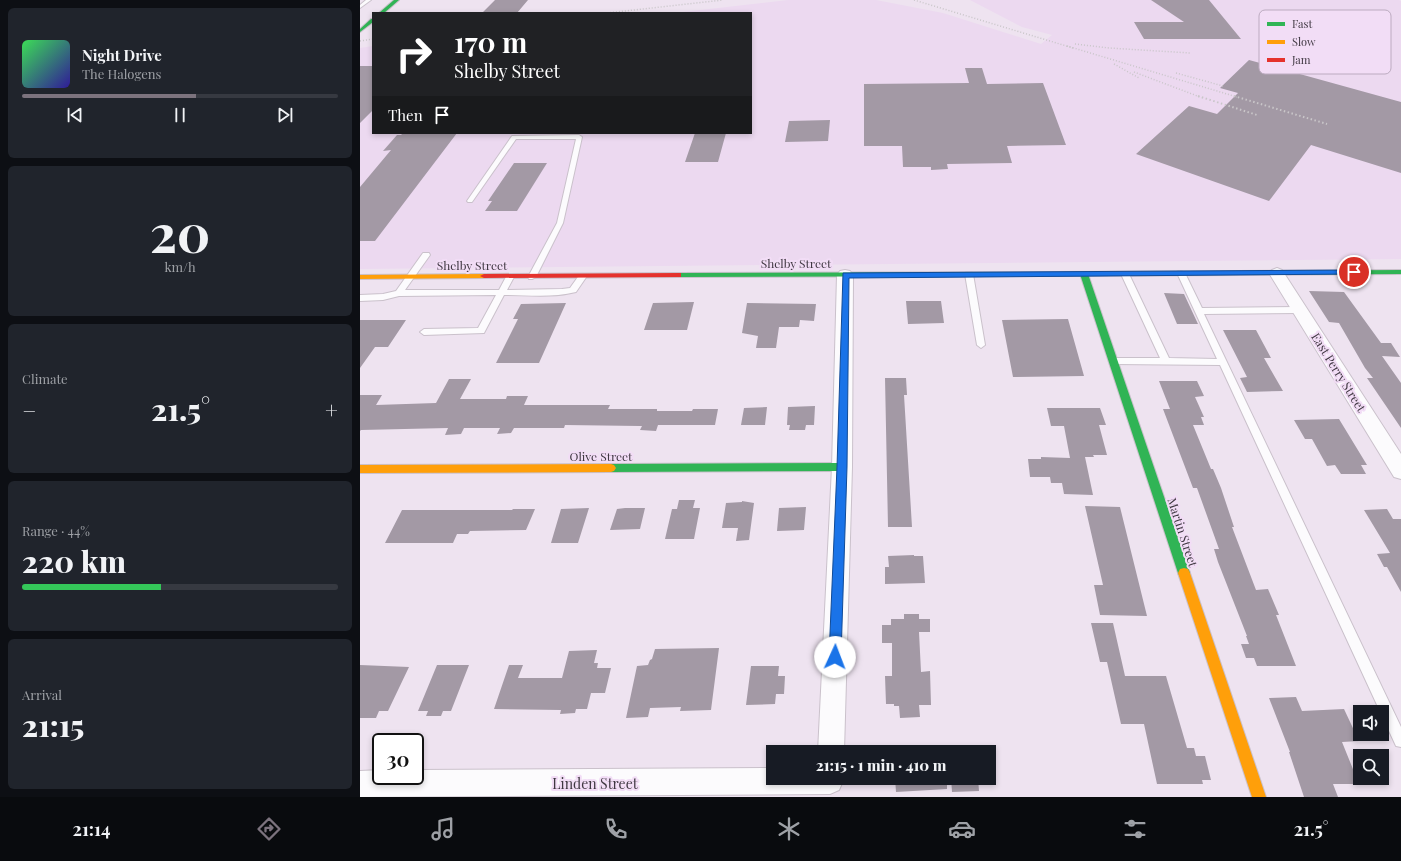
<!DOCTYPE html>
<meta charset="utf-8">
<style>
:root{--surface:#171b24;--page:#20242c;--text:#f1f3f6;--muted:#9ea1a6;--line:#363941;--accent:#7c737e}
body{margin:0;font-family:"Playfair Display",serif;background:var(--page);color:var(--text);height:100vh;display:flex;flex-direction:column;font-size:15px;white-space:nowrap}
*{box-sizing:border-box;margin:0}
p{font-size:13px;color:var(--muted)}
.icon{flex:none;width:22px;height:22px;fill:none;stroke:currentColor;stroke-width:2;stroke-linecap:round;stroke-linejoin:round}
.map{position:relative;flex:1;overflow:hidden}
.panel{display:flex;flex-direction:column;gap:8px;padding:8px;background:#0d0f14;width:360px}
.panel>*{flex:none}
.banner{position:absolute;left:12px;top:12px;width:380px;height:122px;border-radius:0px;box-shadow:0 2px 6px #0003;background:#202124;color:#fff;overflow:hidden}
.tools{position:absolute;left:993px;top:705px;display:grid;gap:8px}
.tools a{display:grid;place-items:center;width:36px;height:36px;border-radius:0px;background:var(--surface);box-shadow:0 2px 6px #0003;font-size:20px}
.speed{position:absolute;left:12px;top:733px;display:flex;gap:8px;font-size:20px;font-weight:700;text-align:center}
.speed>*{display:grid;place-content:center;width:52px;height:52px;border-radius:50%;background:var(--surface);box-shadow:0 2px 6px #0003;line-height:1}
.speed .limit{border:2px solid #111;border-radius:6px;background:#fff;color:#111}
.pin{position:absolute;display:grid;place-items:center;width:34px;height:34px;color:#fff;margin:-17px;border:2px solid #fff;border-radius:50%;box-shadow:0 1px 4px #0007}
.me{position:absolute;width:44px;margin:-22px;rotate:2deg;stroke-linejoin:round;filter:drop-shadow(0 0 3px #0008)}
.turn{display:flex;align-items:center;gap:14px;height:84px;padding:0 16px;font-size:18px}
.turn .icon{width:52px;height:52px;stroke-width:2.5}
.turn b{display:block;font-size:28px;line-height:34px}
.then{display:flex;align-items:center;height:38px;padding:0 16px;background:#0003;gap:8px;font-size:15px}
.big{font-size:30px;font-weight:800;line-height:1.1}
.panel .widget{flex:1;display:flex;flex-direction:column;justify-content:center;gap:6px;min-width:0;padding:0 14px;border-radius:6px;background:var(--page)}
.panel .dial{align-items:center;gap:0}
.dial b{font-size:52px;line-height:1}
.song{display:flex;align-items:center;gap:12px}
.cover{width:48px;height:48px;border-radius:6px;background:linear-gradient(135deg,hsl(130 70% 55%),hsl(250 70% 35%))}
.played{height:4px;border-radius:2px;background:linear-gradient(90deg,var(--accent) 55%,var(--line) 55%)}
.keys{display:flex;justify-content:space-around;direction:ltr}
.heat{display:flex;justify-content:space-between;align-items:center;font-size:22px;direction:ltr}
.charge{height:6px;border-radius:3px;background:linear-gradient(90deg,#34c759 44%,var(--line) 0)}
.trip{position:absolute;left:406px;top:745px;width:230px;height:40px;border-radius:0px;background:var(--surface);box-shadow:0 2px 6px #0003;font-weight:800;line-height:40px;text-align:center}
.tabs{display:flex;height:64px;justify-content:space-around;align-items:center;background:#090b0e;color:var(--muted)}
.tabs .icon{width:28px;height:28px}
.tabs .active{color:var(--accent)}
.tabs b{font-size:18px;color:var(--text)}
main{display:flex;flex:1;min-height:0}
.map>svg:first-child{display:block}
</style>
<main>
<section class="panel">
<div class="widget">
<div class="song"><i class="cover"></i><div><b>Night Drive</b><p>The Halogens</p></div></div>
<div class="played"></div>
<div class="keys"><svg class="icon" aria-label="previous" viewBox="0 0 24 24"><path d="M18 5L8 12l10 7zM5 5v14"/></svg><svg class="icon" aria-label="pause" viewBox="0 0 24 24"><path d="M8 5v14M16 5v14"/></svg><svg class="icon" aria-label="next" viewBox="0 0 24 24"><path d="M6 5l10 7-10 7zM19 5v14"/></svg></div>
</div>
<div class="widget dial"><b>20</b><p>km/h</p></div>
<div class="widget"><p>Climate</p>
<div class="heat"><a>−</a><b class="big">21.5°</b><a>+</a></div>
</div>
<div class="widget"><p>Range · 44%</p><b class="big">220 km</b><div class="charge"></div></div>
<div class="widget"><p>Arrival</p><b class="big">21:15</b></div>
</section>
<div class="map">
<svg width="1041" height="797" viewBox="0 0 1041 797">
<rect width="100%" height="100%" fill="#eee3f0"/>
<!-- built -->
<path fill="#ecd9f0" d="M 428,0 L 516,0 L 583,13 L 681,44 L 692,35 L 662,27 L 610,0 L 1039,0 L 1041,1 L 1041,259 L 0,269 L 0,48 L 13,46 L 13,133 L 391,133 L 391,13 L 314,13 Z"/>
<!-- building -->
<path fill="#a399a5" d="M 135,0 L 168,0 L 157,13 L 122,13 Z
M 791,0 L 849,0 L 881,39 L 784,39 L 774,22 L 824,22 Z
M 889,60 L 1041,102 L 1041,173 L 951,145 L 909,201 L 776,154 L 829,106 L 857,114 L 878,93 L 860,88 Z
M 0,66 L 13,66 L 13,110 L 0,123 Z
M 605,68 L 622,68 L 627,84 L 683,83 L 706,145 L 647,146 L 652,163 L 587,164 L 588,169 L 571,170 L 571,167 L 543,167 L 542,146 L 504,146 L 504,84 L 609,83 Z
M 470,120 L 468,141 L 425,142 L 429,121 Z
M 43,133 L 97,133 L 15,241 L 0,241 L 0,187 L 31,150 L 23,151 L 37,135 L 41,135 Z
M 335,133 L 366,133 L 358,162 L 325,162 Z
M 154,163 L 187,163 L 157,211 L 125,211 L 132,201 L 128,201 Z
M 949,291 L 984,292 L 1021,343 L 1031,343 L 1040,357 L 1022,356 L 1041,383 L 1041,428 L 1007,378 L 1013,378 L 1005,368 L 979,323 L 969,322 Z
M 804,293 L 824,294 L 838,324 L 817,324 Z
M 546,301 L 581,301 L 584,323 L 548,324 Z
M 334,302 L 327,330 L 284,330 L 293,303 Z
M 206,303 L 179,363 L 136,363 L 158,319 L 153,319 L 161,304 Z
M 387,303 L 456,304 L 454,321 L 440,320 L 439,327 L 419,327 L 416,348 L 396,348 L 398,336 L 382,333 Z
M 708,319 L 724,376 L 653,377 L 642,320 Z
M 0,320 L 46,320 L 28,347 L 15,347 L 0,368 Z
M 863,330 L 896,330 L 911,358 L 904,358 L 923,391 L 887,392 L 880,378 L 887,377 Z
M 525,378 L 546,378 L 547,395 L 544,395 L 552,527 L 528,527 Z
M 89,379 L 111,379 L 100,399 L 146,399 L 147,396 L 168,396 L 164,405 L 250,405 L 248,409 L 297,409 L 297,411 L 332,411 L 333,409 L 358,409 L 355,425 L 298,425 L 296,431 L 280,430 L 282,426 L 280,426 L 205,425 L 204,428 L 154,428 L 151,433 L 137,434 L 140,428 L 104,428 L 101,434 L 85,435 L 88,428 L 1,430 L 0,431 L 0,395 L 22,395 L 16,405 L 76,403 Z
M 799,381 L 837,381 L 844,396 L 835,397 L 844,417 L 841,417 L 844,425 L 833,425 L 851,469 L 853,469 L 861,488 L 874,527 L 872,527 L 896,590 L 908,589 L 919,615 L 916,615 L 936,666 L 897,666 L 894,658 L 886,658 L 881,644 L 889,644 L 886,636 L 887,636 L 858,562 L 854,549 L 859,549 L 837,488 L 833,488 L 803,409 L 810,409 Z
M 455,406 L 454,425 L 446,425 L 445,430 L 429,430 L 430,425 L 427,425 L 428,407 Z
M 407,407 L 405,425 L 381,425 L 384,408 Z
M 687,408 L 740,408 L 746,425 L 739,425 L 747,455 L 733,455 L 734,457 L 725,457 L 733,495 L 704,494 L 702,483 L 691,483 L 690,477 L 670,477 L 668,459 L 681,459 L 681,457 L 710,458 L 704,426 L 691,426 Z
M 979,419 L 1007,465 L 1001,465 L 1006,474 L 981,474 L 975,465 L 967,466 L 952,439 L 945,439 L 934,420 Z
M 319,500 L 335,500 L 333,508 L 340,508 L 334,539 L 305,539 L 312,509 L 317,509 Z
M 382,501 L 394,503 L 389,540 L 376,541 L 378,528 L 362,528 L 366,503 L 382,502 Z
M 725,506 L 760,507 L 787,616 L 740,615 L 734,585 L 743,585 Z
M 446,507 L 444,530 L 417,531 L 419,508 Z
M 229,508 L 218,543 L 191,543 L 201,509 Z
M 265,508 L 285,508 L 280,529 L 250,530 L 257,509 Z
M 153,509 L 175,509 L 166,530 L 110,531 L 108,534 L 97,534 L 93,543 L 25,543 L 42,510 L 152,510 Z
M 1027,509 L 1033,519 L 1041,519 L 1041,592 L 1027,567 L 1024,567 L 1017,554 L 1030,553 L 1004,510 Z
M 554,555 L 554,556 L 563,556 L 565,583 L 525,584 L 525,567 L 529,567 L 528,556 Z
M 544,614 L 559,614 L 559,619 L 570,619 L 570,632 L 559,632 L 561,672 L 570,671 L 571,705 L 559,705 L 560,717 L 540,718 L 539,706 L 534,706 L 534,704 L 526,704 L 525,676 L 532,676 L 532,643 L 522,643 L 522,625 L 531,625 L 531,619 L 544,619 Z
M 731,623 L 753,623 L 765,676 L 806,676 L 827,748 L 834,748 L 836,756 L 845,756 L 851,780 L 842,780 L 843,784 L 797,784 L 784,724 L 761,724 L 747,662 L 740,662 Z
M 359,648 L 351,710 L 320,711 L 321,707 L 290,708 L 288,717 L 266,718 L 277,666 L 288,665 L 290,660 L 292,659 L 295,649 Z
M 237,650 L 234,663 L 238,663 L 237,668 L 251,668 L 245,693 L 231,693 L 227,709 L 216,709 L 215,713 L 200,714 L 201,710 L 134,709 L 149,665 L 163,665 L 158,678 L 202,678 L 209,651 Z
M 0,665 L 49,667 L 28,711 L 19,711 L 16,718 L 0,718 Z
M 77,665 L 109,665 L 91,711 L 83,711 L 81,716 L 66,716 L 68,711 L 58,711 Z
M 391,666 L 419,666 L 418,676 L 425,676 L 424,694 L 416,694 L 415,704 L 386,705 Z
M 936,697 L 942,711 L 984,709 L 999,741 L 982,742 L 999,784 L 973,784 L 978,797 L 944,797 L 929,752 L 930,752 L 909,698 Z
M 535,778 L 587,778 L 587,789 L 536,792 Z
M 591,778 L 618,778 L 619,791 L 592,792 Z"/>
<g fill="none" stroke-linecap="round" stroke-linejoin="round">
<defs>
<path id="lane" d="M 6,0 L 11,0 L 0,8 L 0,5 Z
M 219,135 L 222,137 L 203,223 L 176,277 L 172,279 L 169,279 L 168,277 L 197,223 L 216,139 L 156,139 L 112,202 L 108,202 L 107,201 L 152,136 Z
M 63,253 L 69,253 L 70,255 L 45,290 L 139,290 L 147,275 L 150,275 L 154,277 L 147,290 L 202,289 L 210,288 L 220,274 L 226,274 L 227,276 L 216,292 C 193,298 167,295 144,295 L 124,333 L 64,335 L 60,332 L 64,329 L 118,328 L 136,295 L 39,296 L 23,300 L 0,301 L 0,295 L 23,294 L 36,291 Z
M 818,271 L 821,271 L 825,273 L 842,308 L 939,307 L 943,310 L 939,313 L 844,314 L 1041,727 L 1041,747 L 1036,746 L 860,365 L 754,364 L 750,361 L 754,358 L 800,358 L 761,274 L 765,272 L 769,274 L 809,358 L 857,359 L 817,273 Z
M 606,272 L 612,272 L 613,274 L 625,345 L 621,348 L 617,345 L 605,274 Z"/>
<path id="street" d="M 917,268 L 922,270 L 1041,454 L 1041,479 L 1034,477 L 909,273 L 912,270 Z
M 485,270 L 490,271 L 493,275 L 492,467 L 484,752 L 458,752 L 472,467 L 477,275 L 480,271 Z
M 413,768 L 413,778 L 482,778 L 483,781 L 479,790 L 470,794 L 0,797 L 0,771 L 21,770 L 21,776 L 55,776 L 55,770 Z"/>
<path id="fast" d="M 34,0 L 39,0 L 24,13 L 19,13 Z
M 11,19 L 13,19 L 13,22 L 0,32 L 0,29 Z
M 1041,270 L 1041,274 L 878,275 L 874,273 L 878,271 Z
M 696,272 L 699,272 L 699,276 L 318,277 L 314,275 L 318,273 Z
M 721,272 L 727,272 L 728,274 L 830,573 L 828,577 L 824,578 L 820,577 L 818,573 L 720,274 Z
M 482,463 L 485,464 L 487,467 L 485,470 L 482,471 L 251,472 L 248,471 L 246,468 L 248,465 L 251,464 Z"/>
<path id="slow" d="M 878,271 L 881,271 L 881,275 L 696,276 L 692,274 L 696,272 Z
M 124,274 L 127,274 L 127,278 L 0,279 L 0,275 Z
M 251,464 L 254,465 L 256,468 L 254,471 L 251,472 L 0,473 L 0,465 Z
M 824,568 L 828,569 L 830,573 L 906,797 L 892,797 L 818,573 L 820,569 Z"/>
<path id="jam" d="M 318,273 L 321,273 L 321,277 L 124,278 L 120,276 L 124,274 Z"/>
</defs>
<!-- lane casing -->
<use href="#lane" stroke="#cac1cb" stroke-width="2"/>
<!-- street casing -->
<use href="#street" stroke="#cac1cb" stroke-width="2"/>
<!-- fast casing -->
<use href="#fast" stroke="#cac1cb" stroke-width="2"/>
<!-- slow casing -->
<use href="#slow" stroke="#cac1cb" stroke-width="2"/>
<!-- jam casing -->
<use href="#jam" stroke="#cac1cb" stroke-width="2"/>
<!-- lane -->
<use href="#lane" fill="#fcfbfd" fill-rule="evenodd"/>
<!-- street -->
<use href="#street" fill="#fcfbfd" fill-rule="evenodd"/>
<!-- fast -->
<use href="#fast" fill="#30b455" fill-rule="evenodd"/>
<!-- slow -->
<use href="#slow" fill="#ff9f0a" fill-rule="evenodd"/>
<!-- jam -->
<use href="#jam" fill="#e5322d" fill-rule="evenodd"/>
<!-- rail-far1 -->
<path stroke="#c9c6c9" stroke-width="1.5" stroke-dasharray="1 2" stroke-linecap="butt" d="M 554,0 L 713,48
M 247,13 L 363,0
M 0,41 L 13,39
M 715,44 L 749,48 L 830,53
M 707,46 L 877,97
M 754,64 L 779,78
M 774,72 L 840,97
M 816,73 L 863,86"/>
<!-- rail -->
<path stroke="#c9c6c9" stroke-width="2" stroke-dasharray="1.5 2.5" stroke-linecap="butt" d="M 838,96 L 897,115
M 874,96 L 967,124"/>
</g>
<!-- route -->
<path fill="#1a73e8" stroke="#114b97" d="M 994,270 L 997,270 L 997,274 L 489,278 L 487,467 L 481,657 L 479,661 L 475,663 L 470,661 L 469,657 L 477,467 L 483,273 Z"/>
<g text-anchor="middle" dominant-baseline="central" stroke-width="4" stroke-linejoin="round" paint-order="stroke">
<!-- street labels -->
<g font-size="12" fill="#3f3741" stroke="#f2ddf6">
<text x="436" y="263">Shelby Street</text>
<text x="112" y="265">Shelby Street</text>
<text transform="translate(979 372) rotate(58)">East Perry Street</text>
<text x="241" y="456">Olive Street</text>
<text transform="translate(823 532) rotate(72)">Martin Street</text>
</g>
<!-- near-street labels -->
<g font-size="14" fill="#3f3741" stroke="#f2ddf6">
<text x="235" y="783">Linden Street</text>
</g>
</g>
<!-- legend -->
<rect x="899" y="10" width="132" height="64" rx="6" fill="#f2ddf6" stroke="#bcabc0" stroke-width="1"/>
<rect x="907" y="22" width="18" height="4" fill="#30b455"/>
<rect x="907" y="40" width="18" height="4" fill="#ff9f0a"/>
<rect x="907" y="58" width="18" height="4" fill="#e5322d"/>
<g font-size="11" fill="#3f3741">
<text x="932" y="28">Fast</text>
<text x="932" y="46">Slow</text>
<text x="932" y="64">Jam</text>
</g>
</svg>
<div class="tools">
<a><svg class="icon" aria-label="sound" viewBox="0 0 24 24"><path d="M4 9h4l5-4v14l-5-4H4zM17 9q2 3 0 6"/></svg></a>
<a><svg class="icon" aria-label="search" viewBox="0 0 24 24"><circle cx="10" cy="10" r="6"/><path d="M15 15l6 6"/></svg></a>
</div>
<div class="speed"><div class="limit">30</div></div>
<div class="pin" style="left:994px;top:272px;background:#d93025"><svg class="icon" aria-label="arrive" viewBox="0 0 24 24"><path d="M6 21V4h12l-3 4 3 4H6"/></svg></div>
<svg class="me" style="left:475px;top:657px" viewBox="-20 -20 40 40"><circle r="19" fill="#fff"/><path d="M0-13L10 11 0 6-10 11z" fill="#1a73e8"/></svg>
<div class="trip">21:15 · 1 min · 410 m</div>
<div class="banner">
<div class="turn"><svg class="icon" aria-label="right" viewBox="0 0 24 24"><path d="M7 20v-9h11M14 6l5 5-5 5"/></svg><div><b>170 m</b>Shelby Street</div></div>
<div class="then">Then<svg class="icon" aria-label="arrive" viewBox="0 0 24 24"><path d="M6 21V4h12l-3 4 3 4H6"/></svg></div>
</div>
</div>
</main>
<nav class="tabs">
<b>21:14</b>
<svg class="icon active" aria-label="directions" viewBox="0 0 24 24"><path d="M12 3l9 9-9 9-9-9zM9 14v-3h6M13 9l2 2-2 2"/></svg>
<svg class="icon" aria-label="music" viewBox="0 0 24 24"><path d="M9 18V5l10-2v13"/><circle cx="6" cy="18" r="3"/><circle cx="16" cy="16" r="3"/></svg>
<svg class="icon" aria-label="phone" viewBox="0 0 24 24"><path d="M5 4h4l2 5-3 2q2 4 5 5l2-3 5 2v4C11 20 4 13 5 4z"/></svg>
<svg class="icon" aria-label="climate" viewBox="0 0 24 24"><path d="M12 3v18M4 7l16 10M4 17L20 7"/></svg>
<svg class="icon" aria-label="car" viewBox="0 0 24 24"><path d="M5 17H2v-5l4-1 3-4h7l3 4 3 1v5h-3M9 17h6M6 11h13"/><circle cx="7" cy="17" r="2"/><circle cx="17" cy="17" r="2"/></svg>
<svg class="icon" aria-label="filters" viewBox="0 0 24 24"><path d="M4 7h16M4 17h16"/><circle cx="9" cy="7" r="2"/><circle cx="15" cy="17" r="2"/></svg>
<b>21.5°</b>
</nav>
